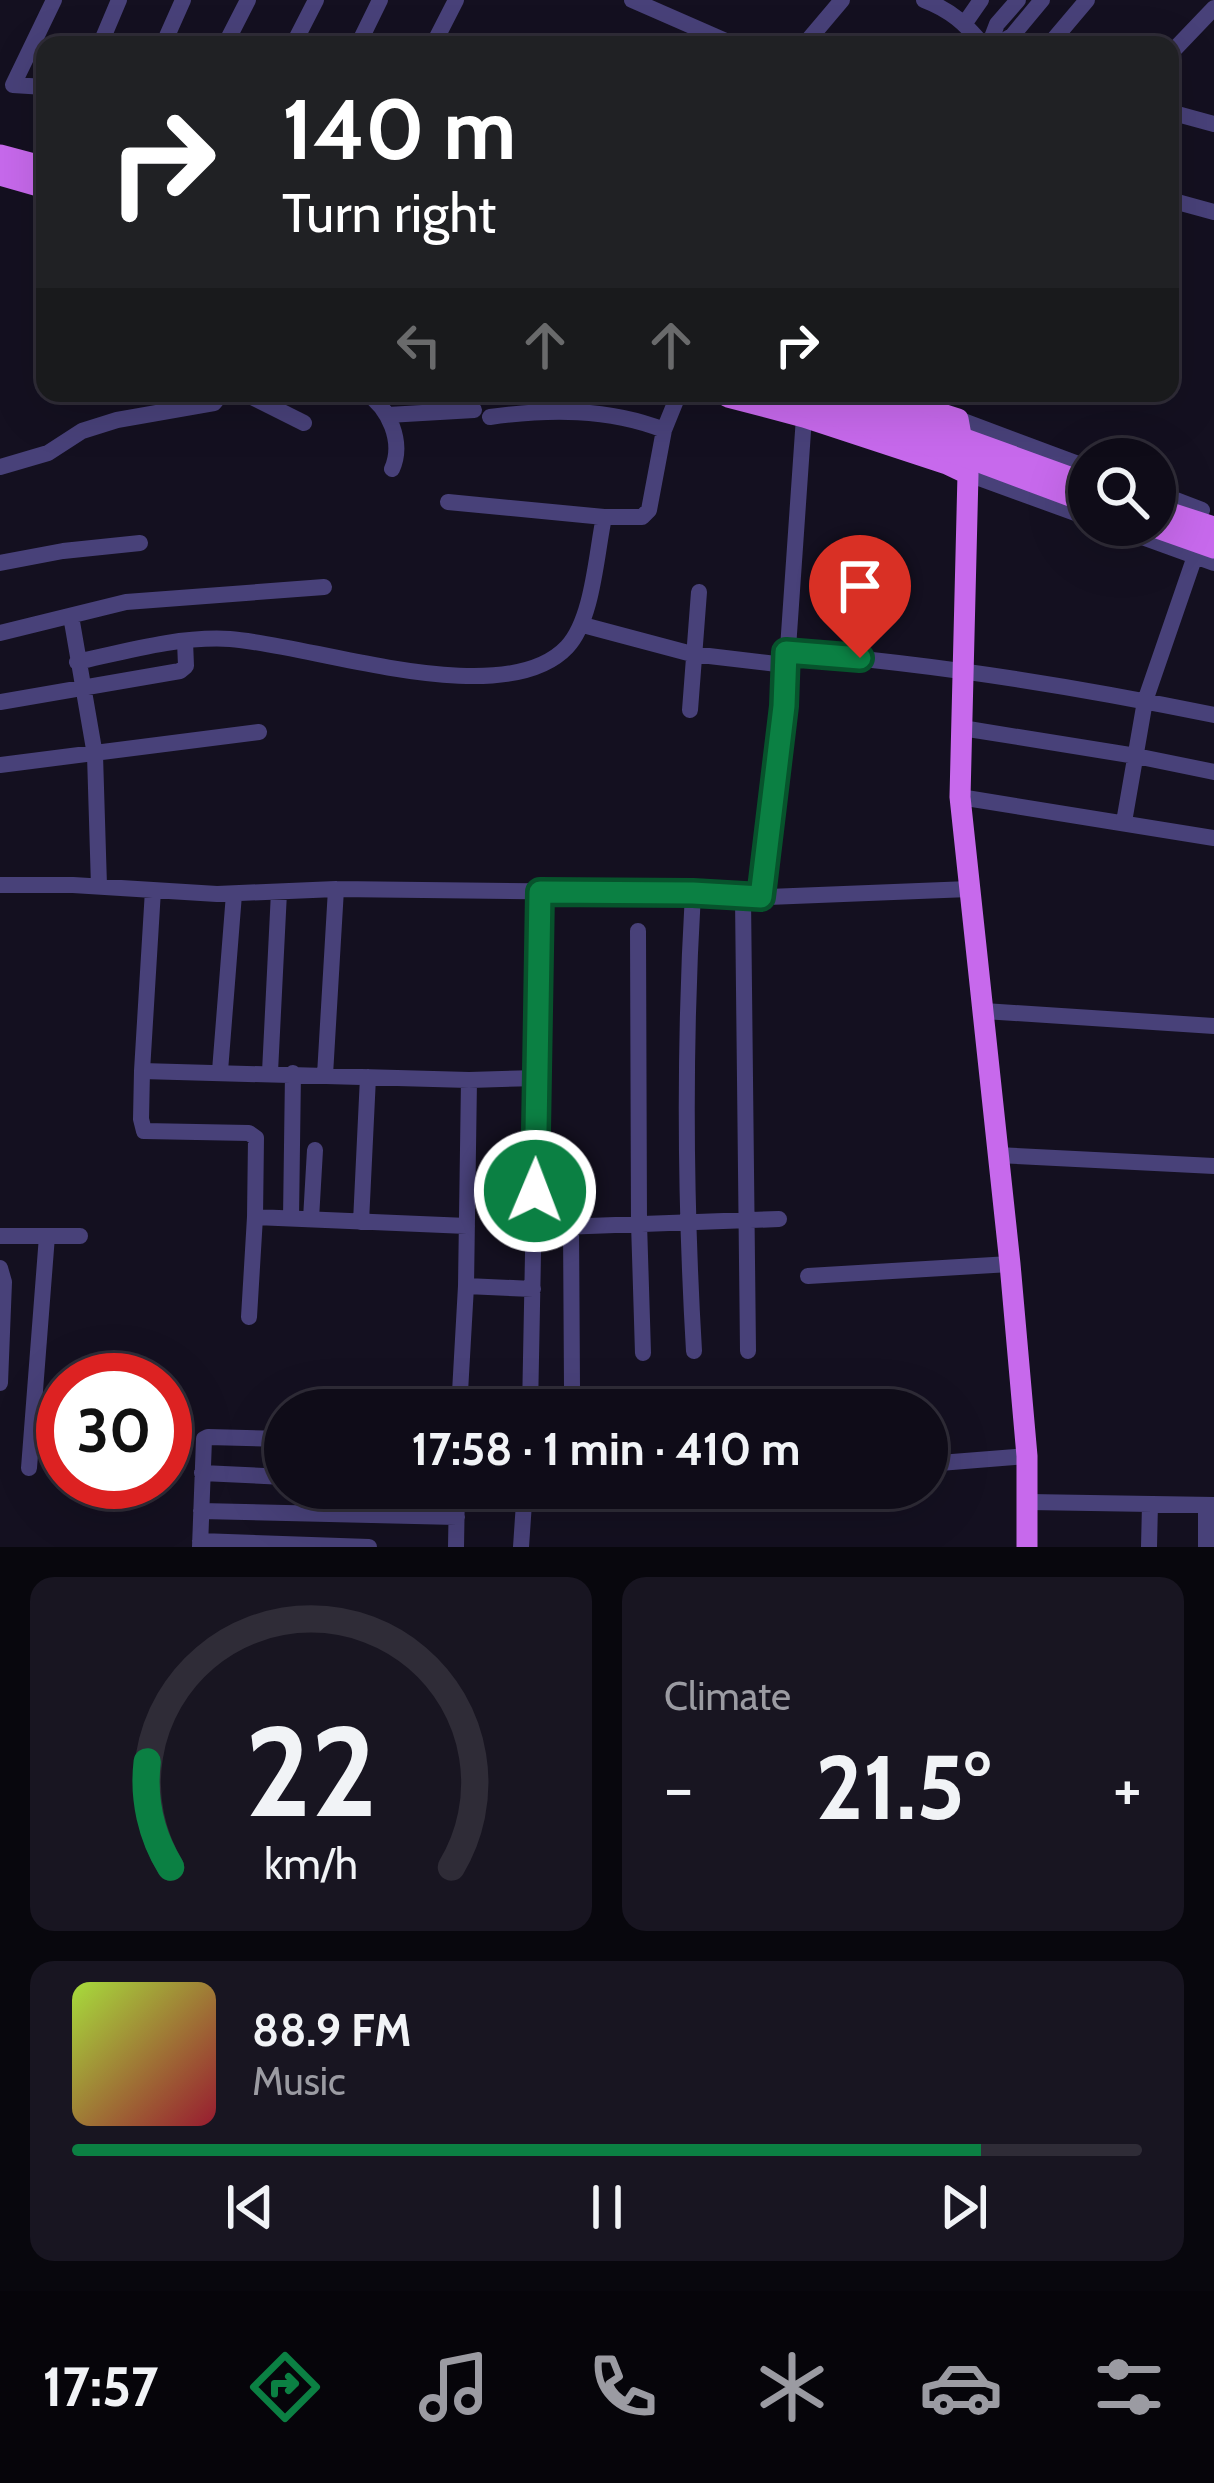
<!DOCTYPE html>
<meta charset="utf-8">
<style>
:root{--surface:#0f0c18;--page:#181521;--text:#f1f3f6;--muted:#9b9ba2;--line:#2f2c37;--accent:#0b8043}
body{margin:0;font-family:Cabin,sans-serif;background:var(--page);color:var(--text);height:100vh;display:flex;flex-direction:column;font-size:45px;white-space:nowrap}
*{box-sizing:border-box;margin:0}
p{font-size:39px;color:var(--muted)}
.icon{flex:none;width:66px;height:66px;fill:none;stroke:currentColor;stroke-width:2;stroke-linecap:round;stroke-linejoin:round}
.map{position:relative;height:1547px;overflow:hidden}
.drawer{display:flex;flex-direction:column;gap:30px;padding:30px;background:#08070d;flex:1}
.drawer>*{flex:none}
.hud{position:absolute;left:36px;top:36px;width:1143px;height:366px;border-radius:24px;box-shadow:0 12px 48px #0002,0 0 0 3px var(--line);background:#202124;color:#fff;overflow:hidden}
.buttons{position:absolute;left:1068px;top:438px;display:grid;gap:24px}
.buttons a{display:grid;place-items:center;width:108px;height:108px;border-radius:50%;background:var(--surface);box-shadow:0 12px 48px #0002,0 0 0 3px var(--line);font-size:60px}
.speed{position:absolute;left:36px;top:1353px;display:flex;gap:24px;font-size:60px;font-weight:700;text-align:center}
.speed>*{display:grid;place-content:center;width:156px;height:156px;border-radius:50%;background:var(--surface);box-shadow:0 12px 48px #0002,0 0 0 3px var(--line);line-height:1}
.speed .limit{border:18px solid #d22;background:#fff;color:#111}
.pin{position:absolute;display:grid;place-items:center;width:102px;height:102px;color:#fff;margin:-123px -51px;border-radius:50% 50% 50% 0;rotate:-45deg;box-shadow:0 0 12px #0007}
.pin .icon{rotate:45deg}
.me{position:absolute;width:132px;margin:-66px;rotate:1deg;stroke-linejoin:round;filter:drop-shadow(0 0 9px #0008)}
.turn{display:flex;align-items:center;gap:42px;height:252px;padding:0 48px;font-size:54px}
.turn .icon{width:156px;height:156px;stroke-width:2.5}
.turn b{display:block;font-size:84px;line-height:102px}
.lanes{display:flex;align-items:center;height:114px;padding:0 48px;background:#0003;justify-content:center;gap:60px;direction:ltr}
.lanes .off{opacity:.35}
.big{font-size:90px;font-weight:700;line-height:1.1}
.drawer .card{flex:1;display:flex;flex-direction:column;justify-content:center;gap:18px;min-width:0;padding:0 42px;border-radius:24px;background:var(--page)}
.drawer .dial{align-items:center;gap:0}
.dial svg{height:312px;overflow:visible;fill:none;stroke:var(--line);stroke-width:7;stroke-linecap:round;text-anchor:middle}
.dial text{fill:var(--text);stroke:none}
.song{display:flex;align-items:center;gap:36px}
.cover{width:144px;height:144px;border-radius:18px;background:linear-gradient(135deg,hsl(80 70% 55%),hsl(350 70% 35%))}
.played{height:12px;border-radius:6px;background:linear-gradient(90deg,var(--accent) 85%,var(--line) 85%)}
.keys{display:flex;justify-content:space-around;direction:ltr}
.heat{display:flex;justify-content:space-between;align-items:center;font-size:66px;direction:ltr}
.drawer .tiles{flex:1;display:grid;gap:30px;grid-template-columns:1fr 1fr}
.card:last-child{grid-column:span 2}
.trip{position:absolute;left:264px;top:1389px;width:684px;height:120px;border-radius:60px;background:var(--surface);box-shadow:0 12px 48px #0002,0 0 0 3px var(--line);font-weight:700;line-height:120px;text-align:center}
.tabs{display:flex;height:192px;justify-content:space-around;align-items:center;background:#06050a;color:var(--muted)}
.tabs .icon{width:84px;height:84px}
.tabs .on{color:var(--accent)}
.tabs b{font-size:54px;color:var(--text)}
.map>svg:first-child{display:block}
</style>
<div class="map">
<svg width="1214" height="1547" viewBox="0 0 1214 1547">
<rect width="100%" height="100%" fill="#141020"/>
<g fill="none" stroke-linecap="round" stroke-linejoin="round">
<!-- minor -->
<path stroke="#484179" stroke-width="16" d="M 632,0 L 735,45
M 924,0 C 950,10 965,23 983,45
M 965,23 L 981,0
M 100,45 L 119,0
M 163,45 L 183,0
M 225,45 L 248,0
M 293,45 L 316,0
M 358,45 L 380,0
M 433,45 L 456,0
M 804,45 L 842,0
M 989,45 L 997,24 L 1018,0
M 996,45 L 1012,36 L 1042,0
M 1049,45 L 1087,0
M 1170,54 L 1214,8
M 45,87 L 13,85 L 54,0
M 1170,112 L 1214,124
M 1170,200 L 1214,212
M 251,393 L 250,396 L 304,423
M 366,393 C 389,408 404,442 392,469
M 388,415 L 474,410
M 490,417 C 548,409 608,408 664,430
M 958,419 L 1089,468
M 0,467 L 48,453 L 82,431 L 117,420 L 214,403 L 222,393
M 968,474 L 1089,518
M 1155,492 L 1202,510
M 448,502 L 604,517
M 1109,525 L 1214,563
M 0,563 L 63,551 L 140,543
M 71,616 L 95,755 L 99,886
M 583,625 L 692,654 L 785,665
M 0,633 L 126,602 L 324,587
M 786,652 C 930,663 1073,686 1214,715
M 77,662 C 127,651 179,636 230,639 C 314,645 504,714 567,647 C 593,619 596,555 604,517 L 642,517 L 649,510 L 664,430 L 679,393
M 0,702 L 180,671 L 186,666 L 185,641
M 690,710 L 699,592
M 962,728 L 1136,756 L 1214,772
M 0,765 L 259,732
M 960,797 L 1214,838
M 1124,822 L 1145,701 L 1195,556
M 0,885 L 73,885 L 217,894 L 336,889 L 693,893 L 743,898 L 969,889
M 153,890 L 142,1071 L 469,1080 L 538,1078
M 693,893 C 684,1046 685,1198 694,1351
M 761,897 L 784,706 L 804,417
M 743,898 L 748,1351
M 638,931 L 639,1223 L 643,1353
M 984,1011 L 1214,1026
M 142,1071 L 141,1119 L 144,1131 L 249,1133 L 256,1138 L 255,1217 L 467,1226
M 220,1071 L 234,894
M 270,1072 L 279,892
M 325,1075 L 336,889
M 469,1080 L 466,1286 L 533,1289
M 997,1155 L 1214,1166
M 291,1218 L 293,1073
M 311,1219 L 315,1150
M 361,1222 L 368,1077
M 571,1227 L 572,1386
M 534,1228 L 779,1219
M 0,1236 L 80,1236
M 0,1268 L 4,1282 L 0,1383
M 808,1276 L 1010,1264
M 249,1317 L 255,1217
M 298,1405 L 449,1410
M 459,1410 L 466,1286
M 530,1410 L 540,892
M 927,1464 L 1027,1456
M 29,1468 L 47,1236
M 202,1473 L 285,1477
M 1029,1502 L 1214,1505
M 201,1511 L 457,1517
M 200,1541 L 369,1547
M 200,1547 L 204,1439 L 208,1437 L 285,1439
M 456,1547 L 457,1488
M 521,1547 L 525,1488
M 1149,1547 L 1150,1504
M 1206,1547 L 1206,1505"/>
<!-- major -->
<path stroke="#c769ec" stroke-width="21" d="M 0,155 L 45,167
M 0,175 L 45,188
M 721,393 L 728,397 L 804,417 L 947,464 L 968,474
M 876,393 L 958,419 L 968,474 L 960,797 L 1010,1264 L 1027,1456 L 1027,1547
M 1155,508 L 1214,527
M 1149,525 L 1214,548"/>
<!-- major-bridge -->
<path stroke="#c769ec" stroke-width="21" d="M 762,393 L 963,456 L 1089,503
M 826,393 L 882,409 L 1089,484"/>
</g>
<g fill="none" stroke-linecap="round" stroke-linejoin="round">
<defs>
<path id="route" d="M 535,1191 L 540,892 L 693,893 L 761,897 L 784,706 L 786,652 L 860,658"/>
</defs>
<!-- route casing -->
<use href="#route" stroke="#07532c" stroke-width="30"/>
<!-- route -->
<use href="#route" stroke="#0b8043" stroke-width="21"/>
</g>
</svg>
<div class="buttons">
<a><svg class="icon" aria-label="search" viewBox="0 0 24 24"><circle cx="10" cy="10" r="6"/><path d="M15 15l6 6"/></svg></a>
</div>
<div class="speed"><div class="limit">30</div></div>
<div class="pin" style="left:860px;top:658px;background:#d93025"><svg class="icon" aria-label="arrive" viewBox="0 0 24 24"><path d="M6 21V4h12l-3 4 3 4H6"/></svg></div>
<svg class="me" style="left:535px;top:1191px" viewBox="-20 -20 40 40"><circle r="17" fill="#0b8043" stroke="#fff" stroke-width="3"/><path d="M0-11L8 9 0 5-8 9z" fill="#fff"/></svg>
<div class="trip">17:58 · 1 min · 410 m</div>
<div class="hud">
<div class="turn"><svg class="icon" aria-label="right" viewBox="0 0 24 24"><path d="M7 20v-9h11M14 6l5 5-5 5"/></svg><div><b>140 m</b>Turn right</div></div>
<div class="lanes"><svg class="icon off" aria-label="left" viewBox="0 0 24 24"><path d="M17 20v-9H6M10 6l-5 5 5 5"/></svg><svg class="icon off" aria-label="ahead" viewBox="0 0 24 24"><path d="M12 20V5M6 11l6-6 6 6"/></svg><svg class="icon off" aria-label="ahead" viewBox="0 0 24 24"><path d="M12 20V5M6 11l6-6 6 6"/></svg><svg class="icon" aria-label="right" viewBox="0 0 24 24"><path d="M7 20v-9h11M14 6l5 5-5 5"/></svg></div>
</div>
</div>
<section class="drawer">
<div class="tiles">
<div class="card dial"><svg viewBox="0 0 100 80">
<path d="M14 69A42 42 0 1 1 86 69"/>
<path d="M14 69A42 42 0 0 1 8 42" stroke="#0b8043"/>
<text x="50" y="56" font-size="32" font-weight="700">22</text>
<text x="50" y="72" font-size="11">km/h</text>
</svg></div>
<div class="card"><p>Climate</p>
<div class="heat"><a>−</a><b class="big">21.5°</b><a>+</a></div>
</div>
<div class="card">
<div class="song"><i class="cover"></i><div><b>88.9 FM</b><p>Music</p></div></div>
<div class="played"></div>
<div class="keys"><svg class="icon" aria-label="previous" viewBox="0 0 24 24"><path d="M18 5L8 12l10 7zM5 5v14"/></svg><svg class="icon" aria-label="pause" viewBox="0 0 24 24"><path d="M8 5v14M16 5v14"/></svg><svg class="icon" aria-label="next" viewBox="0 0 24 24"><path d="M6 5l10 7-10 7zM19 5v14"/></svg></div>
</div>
</div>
</section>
<nav class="tabs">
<b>17:57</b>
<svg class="icon on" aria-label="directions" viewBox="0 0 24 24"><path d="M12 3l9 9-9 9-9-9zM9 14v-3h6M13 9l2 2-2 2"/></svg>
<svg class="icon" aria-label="music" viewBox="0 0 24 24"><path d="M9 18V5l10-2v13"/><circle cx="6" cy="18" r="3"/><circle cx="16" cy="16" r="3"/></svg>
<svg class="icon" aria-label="phone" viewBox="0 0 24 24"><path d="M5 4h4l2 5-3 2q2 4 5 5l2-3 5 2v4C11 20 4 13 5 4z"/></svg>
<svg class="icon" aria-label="climate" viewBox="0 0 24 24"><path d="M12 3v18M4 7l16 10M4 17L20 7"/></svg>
<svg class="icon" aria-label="car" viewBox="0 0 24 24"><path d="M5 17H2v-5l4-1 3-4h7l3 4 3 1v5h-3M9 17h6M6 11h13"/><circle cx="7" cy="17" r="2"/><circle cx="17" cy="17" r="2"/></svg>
<svg class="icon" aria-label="filters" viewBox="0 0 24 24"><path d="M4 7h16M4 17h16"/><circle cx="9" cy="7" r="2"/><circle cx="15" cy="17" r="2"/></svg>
</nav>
